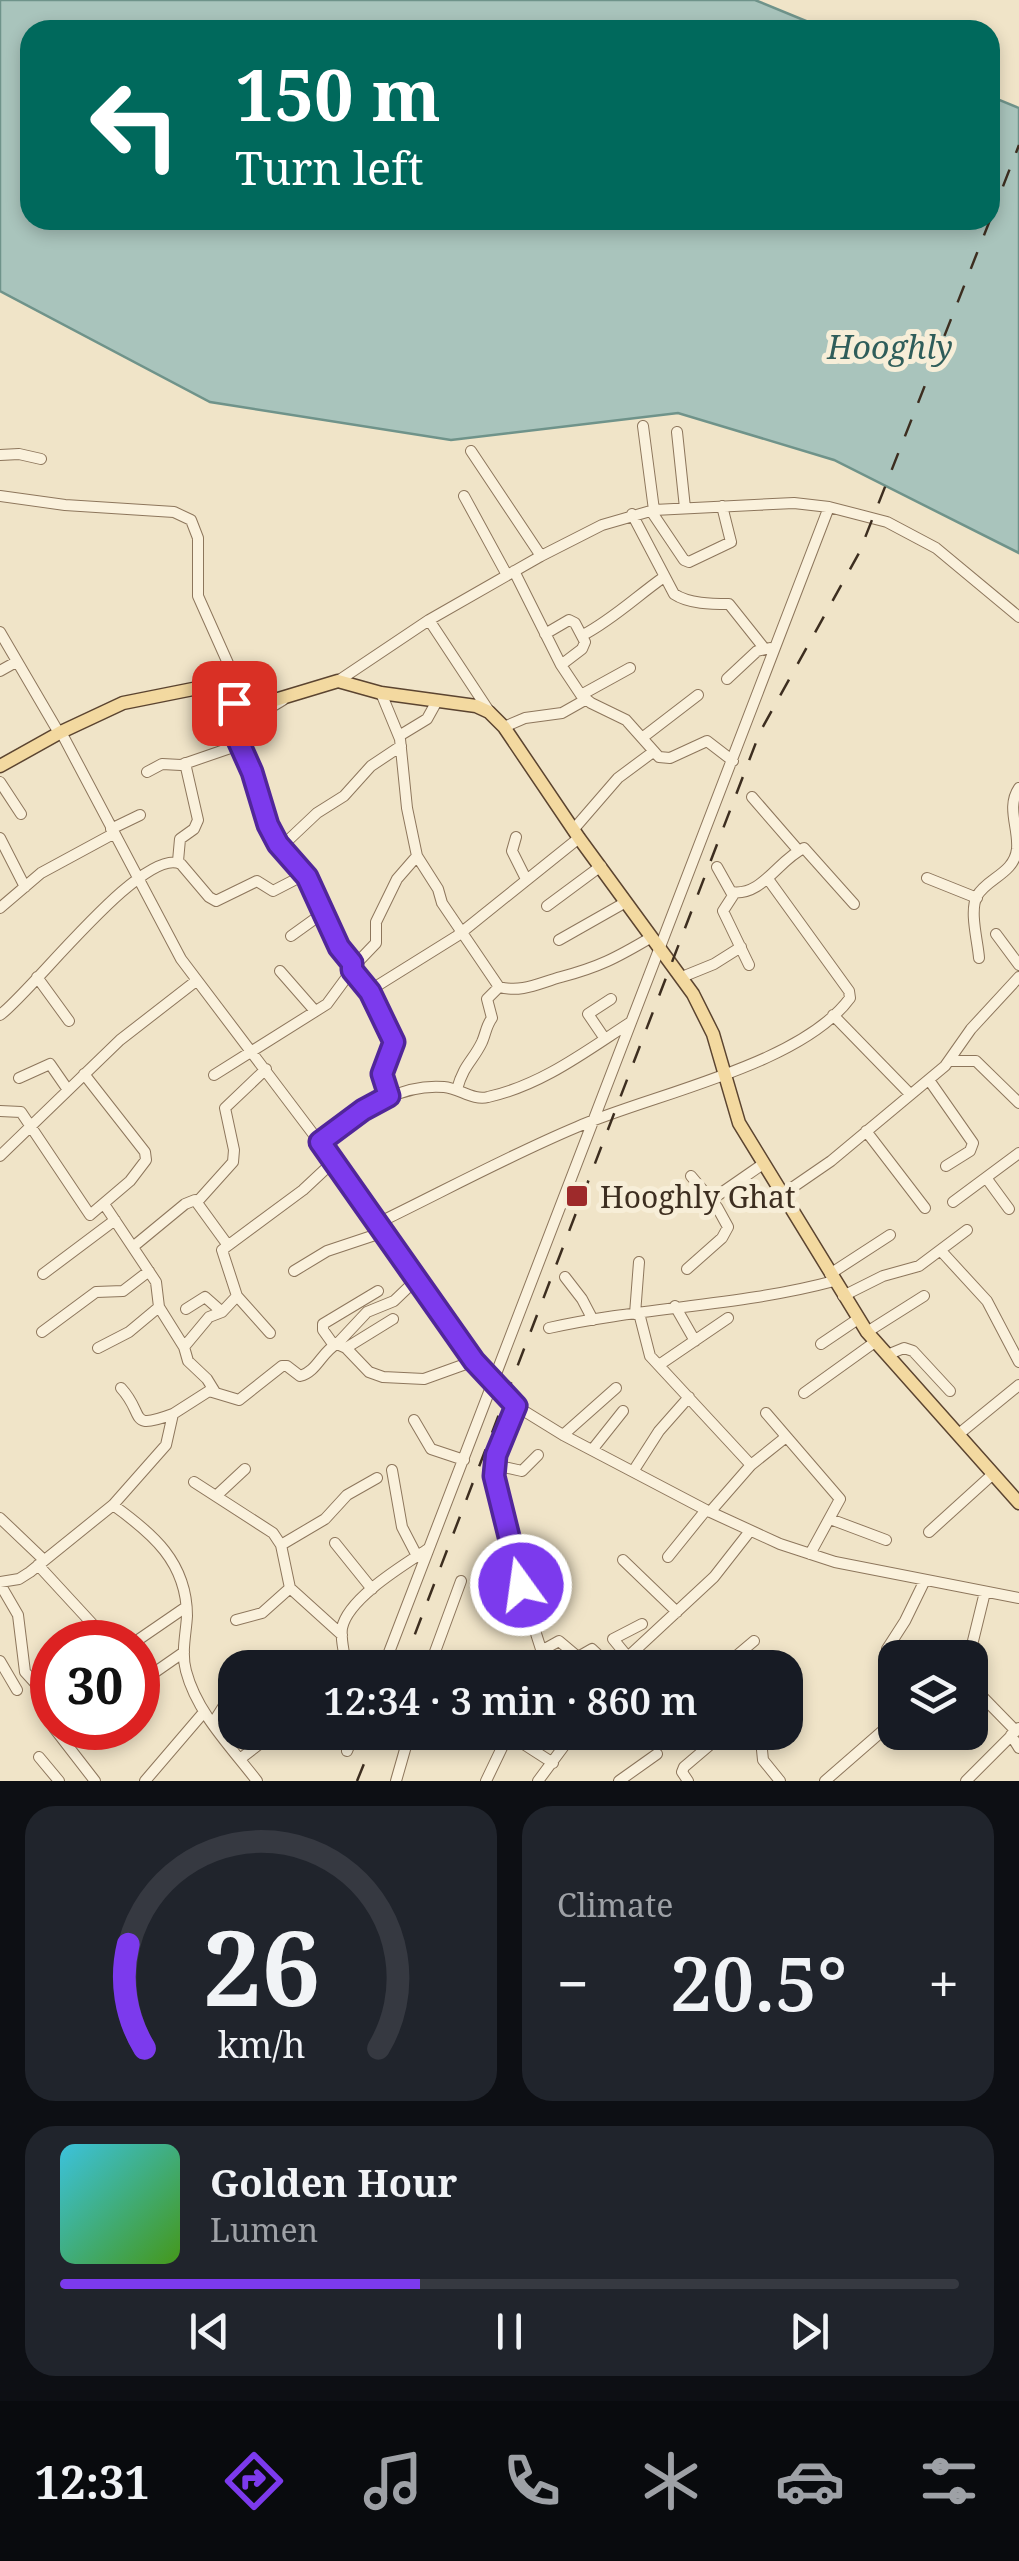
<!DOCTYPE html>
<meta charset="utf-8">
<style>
:root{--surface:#171b24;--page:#20242c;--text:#f1f3f6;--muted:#9ea1a6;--line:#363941;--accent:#7c3aed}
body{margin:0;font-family:"Noto Serif",serif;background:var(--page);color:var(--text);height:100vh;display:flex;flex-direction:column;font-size:38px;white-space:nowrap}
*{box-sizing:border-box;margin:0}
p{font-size:32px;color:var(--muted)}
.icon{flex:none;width:55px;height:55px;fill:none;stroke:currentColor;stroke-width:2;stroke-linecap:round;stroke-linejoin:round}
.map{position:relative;height:1781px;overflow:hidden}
.panel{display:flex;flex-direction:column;gap:25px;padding:25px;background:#0d0f14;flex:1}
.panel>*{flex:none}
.guide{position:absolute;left:20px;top:20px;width:980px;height:210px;border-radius:30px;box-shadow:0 5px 15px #0003;background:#00695c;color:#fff;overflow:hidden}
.controls{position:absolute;left:878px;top:1640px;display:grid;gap:20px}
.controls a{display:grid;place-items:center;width:110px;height:110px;border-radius:20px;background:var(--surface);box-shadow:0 5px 15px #0003;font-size:50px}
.speed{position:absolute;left:30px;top:1620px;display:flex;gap:20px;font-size:50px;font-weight:700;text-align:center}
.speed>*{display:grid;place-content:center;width:130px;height:130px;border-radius:50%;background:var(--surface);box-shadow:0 5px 15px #0003;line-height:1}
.speed .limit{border:15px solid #d22;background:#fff;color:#111}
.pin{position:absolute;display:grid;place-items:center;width:85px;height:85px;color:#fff;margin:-42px;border-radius:20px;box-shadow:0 5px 15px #0006}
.me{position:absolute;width:110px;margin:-55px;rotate:346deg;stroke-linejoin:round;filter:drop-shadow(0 0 8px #0008)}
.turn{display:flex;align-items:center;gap:35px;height:210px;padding:0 50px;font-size:45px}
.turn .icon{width:130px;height:130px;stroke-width:2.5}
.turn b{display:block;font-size:70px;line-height:85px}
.big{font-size:75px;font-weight:600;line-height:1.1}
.panel .card{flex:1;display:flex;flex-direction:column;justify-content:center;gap:15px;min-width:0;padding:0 35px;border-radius:30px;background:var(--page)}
.panel .dial{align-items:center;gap:0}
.dial svg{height:260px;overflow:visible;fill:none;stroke:var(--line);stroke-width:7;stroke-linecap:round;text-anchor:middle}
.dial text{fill:var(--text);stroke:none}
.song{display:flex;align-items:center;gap:30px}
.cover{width:120px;height:120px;border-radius:15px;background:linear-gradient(135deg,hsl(190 70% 55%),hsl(100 70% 35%))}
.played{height:10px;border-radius:5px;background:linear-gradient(90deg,var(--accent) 40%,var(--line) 40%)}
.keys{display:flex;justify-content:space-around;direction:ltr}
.heat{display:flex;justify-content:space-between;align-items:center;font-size:55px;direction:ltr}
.panel .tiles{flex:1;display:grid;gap:25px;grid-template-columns:1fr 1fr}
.card:last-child{grid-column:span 2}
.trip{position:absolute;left:218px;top:1650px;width:585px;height:100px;border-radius:30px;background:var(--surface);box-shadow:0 5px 15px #0003;font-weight:600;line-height:100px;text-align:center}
.tabs{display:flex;height:160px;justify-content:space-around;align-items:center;background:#090b0e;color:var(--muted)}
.tabs .icon{width:70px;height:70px}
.tabs .selected{color:var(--accent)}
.tabs b{font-size:45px;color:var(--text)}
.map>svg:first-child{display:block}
</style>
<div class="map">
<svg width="1019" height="1781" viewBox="0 0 1019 1781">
<rect width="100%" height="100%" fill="#f0e4c8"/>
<!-- water -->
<path fill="#a9c4bc" stroke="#6f938a" stroke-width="2.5" d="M 0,0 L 755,0 L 828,30 L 30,30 L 30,220 L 990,220 L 990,96 L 1019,108 L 1019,553 L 834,460 L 678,413 L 451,440 L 210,402 L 0,291 Z"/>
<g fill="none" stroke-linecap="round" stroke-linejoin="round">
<defs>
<path id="minor" d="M 643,426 L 654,510
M 677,432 L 685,508
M 471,451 L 541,556
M 0,455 L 19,454 L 41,459
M 0,496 L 65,505 L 174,512 L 191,520 L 198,538 L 198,596 L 239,688
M 464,496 L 507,575
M 651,511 L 684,560 L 689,562 L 731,542 L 722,506
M 632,514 L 674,594 C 689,604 712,604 729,604 L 764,648
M 514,571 L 561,665 L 581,695 L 591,703 L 626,720 L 659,757 L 670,758 L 707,741 L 733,761
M 429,620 L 489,711
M 0,632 L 59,733
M 545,634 L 569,620 L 575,623 L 585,642 L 582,649 L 561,665
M 583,635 C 612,620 637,596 664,577
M 0,671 L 16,662
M 727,679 L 757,651 L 770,648
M 338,681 L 429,620 L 541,556 L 602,525 L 654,510 L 794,503 L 829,507 L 887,522 L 936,548 L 1019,617
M 214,687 L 238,710 L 236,736 L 252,772 L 267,825 L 278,844 L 304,875
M 381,693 L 400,739 L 407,808 L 417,856 L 438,889 L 442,903 L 499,987 C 522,993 539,983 561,977 C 599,967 616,958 650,938
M 581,695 L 630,668
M 238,727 L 283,700
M 504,727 L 525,718 L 562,713 L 585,700
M 61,732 L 181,959 L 351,1184 L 474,1361 L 516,1406 L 563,1435 L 706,1510 L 780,1544 L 835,1562 L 1019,1598
M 399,736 L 427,719 L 437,701
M 642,738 L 698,695
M 147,772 L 162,764 L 181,765 L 239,745
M 0,782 L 21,814
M 752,797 L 798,850
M 111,829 L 140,815
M 573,830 L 618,778 L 653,752
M 516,837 L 512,851 L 526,879
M 0,838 L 25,887
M 281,847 L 317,813 L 344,796 L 371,766 L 401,746
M 178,861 L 180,839 L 194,829 L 198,820 L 185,763
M 717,867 L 731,892 C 762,897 778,860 804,848 L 854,904
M 927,878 L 977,898
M 734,894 L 723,911 L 749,965
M 547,906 L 601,866
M 0,908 L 41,873 L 113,834
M 996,934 L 1019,965
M 291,936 L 323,913
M 559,940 L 626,902
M 979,958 C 978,942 969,911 977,896 C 987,878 1014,874 1017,849 C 1019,828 1006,807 1019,788
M 353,967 L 376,943 L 376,922 L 397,879 L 417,856
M 352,970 L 370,992
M 280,971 L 315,1011
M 37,977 L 69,1021
M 682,977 L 714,964 L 741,947
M 0,1015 C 32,992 143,845 181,864 L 209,897 L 216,901 L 257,881 L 273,891 L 304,875 L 339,947 L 351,963 L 352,970 L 327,1004 L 214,1075
M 833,1015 L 910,1094
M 605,1039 L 588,1014 L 611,999
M 950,1061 L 976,1061 L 1019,1103
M 19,1078 L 50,1064 L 68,1090
M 929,1080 L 973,1143 L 970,1151 L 946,1166
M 457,1089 C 464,1064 473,1061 482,1042 C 486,1033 486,1026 492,1018 L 487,999 L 499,987
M 389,1097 L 382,1074 L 395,1042 L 371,995 L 372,989 L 457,936 L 579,838
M 0,1111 L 21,1112 L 90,1215 L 130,1181 L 146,1160 L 145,1152 L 84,1074
M 866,1131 L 925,1208
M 320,1143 C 359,1116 393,1083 444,1087 C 459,1088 473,1101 488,1097 C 542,1085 586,1051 631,1022
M 0,1156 L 120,1040 L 196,981
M 987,1179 L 1009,1209
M 783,1194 L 831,1161 L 945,1066 L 971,1029 L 1019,977
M 711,1200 L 763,1164
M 198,1201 L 233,1162 L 234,1150 L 225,1108 L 266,1069
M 953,1202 L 1019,1153
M 104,1204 L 156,1282 L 159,1307 L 184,1347 L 188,1361 L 207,1379 L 215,1392
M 378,1223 C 444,1191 510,1155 577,1127 C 653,1094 801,1065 850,998 L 849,991 L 768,879
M 134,1246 L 185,1204 L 195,1200 L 227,1244
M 942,1252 L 987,1301 L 1019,1362
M 687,1269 L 722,1238 L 728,1227 L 717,1207 L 691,1176
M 294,1271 L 327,1251 L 384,1232
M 43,1274 L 115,1220
M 830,1274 L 890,1235
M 565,1277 L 582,1299 L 593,1320
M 843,1296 L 883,1276 L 919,1266 L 967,1230
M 675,1306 L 695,1341
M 186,1309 L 205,1297 L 222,1312
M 639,1313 L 650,1356 L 751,1465
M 635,1314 L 639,1262
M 549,1328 C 643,1307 741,1306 834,1281
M 42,1332 L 96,1292 L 123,1291 L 149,1271
M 867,1332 L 924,1296
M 270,1333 L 237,1296 L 222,1250 L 303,1190 L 334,1161
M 333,1344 L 323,1330 L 323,1324 L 378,1291
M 337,1344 L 367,1312 L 394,1301 L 418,1278
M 821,1344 L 858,1319
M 184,1347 L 209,1317 L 222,1312 L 237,1296
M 98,1348 L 129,1332 L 159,1307
M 346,1348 L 393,1319
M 887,1355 L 904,1348 L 913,1351 L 950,1391
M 659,1365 L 728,1318
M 121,1388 C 146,1415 127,1431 173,1414
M 804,1393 L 875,1342
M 516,1406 L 496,1455 L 494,1475 L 524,1596 L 547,1668
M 766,1413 L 840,1499 L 810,1554
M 414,1420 L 431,1449 L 464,1460
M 960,1433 L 1019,1385
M 563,1435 L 616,1388
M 592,1450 L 623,1411
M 495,1465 L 522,1471 L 538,1455
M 392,1470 L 402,1527 L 417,1556
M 634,1470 L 659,1431 L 689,1397
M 194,1482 L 273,1533 L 281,1545 L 290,1588 L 342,1635
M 216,1496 L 245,1469
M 113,1505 C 152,1533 187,1562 187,1616 C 186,1634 181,1653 186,1671 C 197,1713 231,1747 257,1781
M 710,1512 L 751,1465 L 786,1437
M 0,1518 L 44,1560
M 830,1519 L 886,1540
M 929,1532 L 993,1474
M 335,1543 L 372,1589
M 281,1545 L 325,1519 L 347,1495 L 377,1478
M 668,1557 L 706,1510
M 623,1560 L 677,1612
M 38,1565 L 109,1642
M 0,1582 L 19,1579 L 30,1572 L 113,1505 L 166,1445 L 173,1414 L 209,1391 L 239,1400 L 282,1366 L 287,1366 L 300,1376 C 317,1372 322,1351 337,1344 L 346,1348 L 369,1372 L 383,1377 L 424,1379 L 474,1361
M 0,1584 L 18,1615 L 25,1672 L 35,1683 L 52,1725
M 236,1620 L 262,1613 L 290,1588
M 135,1642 L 186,1607
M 887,1649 L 905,1621 L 925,1580
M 541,1651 L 559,1641 L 578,1657 L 592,1649 L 612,1668
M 627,1656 L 613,1639 L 642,1624
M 963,1658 L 972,1645 L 985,1592
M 0,1661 L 17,1690
M 265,1668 L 266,1667
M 345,1668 C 346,1655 340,1641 342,1628 C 348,1598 404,1565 428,1549
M 383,1668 L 829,507
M 429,1668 L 461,1581
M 616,1668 L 714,1577 L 750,1531
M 722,1668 L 754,1641
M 35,1683 L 52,1666
M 138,1684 L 184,1652
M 970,1684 L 1016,1731
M 213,1723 L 235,1688
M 54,1728 L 95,1781
M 505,1732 L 553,1763
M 769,1732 L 761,1740 L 763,1760 L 780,1781
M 1011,1735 L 1019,1748
M 347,1751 L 355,1732
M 39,1757 L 59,1781
M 240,1759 L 275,1732
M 145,1781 L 204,1712
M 396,1781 L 410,1732
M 486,1781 L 508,1735
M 538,1781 L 564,1746 L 566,1732
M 619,1781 L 657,1754
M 688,1781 L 682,1772 L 684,1767 L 724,1733
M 825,1781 L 895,1720
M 966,1781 L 1019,1728"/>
<path id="major" d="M 0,766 L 61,732 L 123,703 L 203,687 L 239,688 L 275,700 L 338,681 L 381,693 L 476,706 L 489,712 L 504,727 L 579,838 L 693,994 L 713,1034 L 739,1123 L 867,1332 L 1019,1503"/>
</defs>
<!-- minor casing -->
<use href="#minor" stroke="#8d765c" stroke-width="12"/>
<!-- major casing -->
<use href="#major" stroke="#5b4430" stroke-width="15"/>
<!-- minor -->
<use href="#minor" stroke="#faf1dc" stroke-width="10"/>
<!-- major -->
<use href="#major" stroke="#f3d9a0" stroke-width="12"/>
<!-- rail -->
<path stroke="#3d2e20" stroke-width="2.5" stroke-dasharray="18 18" stroke-linecap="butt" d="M 990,220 L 1019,145
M 402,1668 L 760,732 L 859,553 L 990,220
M 357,1781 L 377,1732"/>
</g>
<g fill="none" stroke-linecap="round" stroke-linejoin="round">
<defs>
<path id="route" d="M 234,703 L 240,716 L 236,736 L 252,772 L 268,825 L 278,844 L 307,877 L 339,947 L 352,963 L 352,970 L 370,992 L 394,1042 L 382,1074 L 389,1096 L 363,1110 L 320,1142 L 474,1361 L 516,1406 L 496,1455 L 494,1476 L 521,1585"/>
</defs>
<!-- route casing -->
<use href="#route" stroke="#51269a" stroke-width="25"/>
<!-- route -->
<use href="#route" stroke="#7c3aed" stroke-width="18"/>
</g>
<!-- markers -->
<rect fill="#9e2a2b" stroke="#f7eed8" stroke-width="4" x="565" y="1184" width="24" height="24" rx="5"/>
<g text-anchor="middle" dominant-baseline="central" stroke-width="10" stroke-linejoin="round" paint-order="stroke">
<!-- poi labels -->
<g font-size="30" fill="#3d2e20" stroke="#f7eed8" text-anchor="start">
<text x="600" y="1196">Hooghly Ghat</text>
</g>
<!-- water labels -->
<g font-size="32" font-style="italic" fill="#2f5d5a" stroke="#f7eed8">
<text x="890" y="346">Hooghly</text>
</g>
</g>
</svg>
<div class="controls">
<a><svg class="icon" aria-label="layers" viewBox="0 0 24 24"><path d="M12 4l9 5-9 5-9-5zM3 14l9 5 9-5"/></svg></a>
</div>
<div class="speed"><div class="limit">30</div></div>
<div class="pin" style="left:234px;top:703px;background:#d93025"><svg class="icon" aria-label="arrive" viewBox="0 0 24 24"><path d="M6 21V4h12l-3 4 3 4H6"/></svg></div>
<svg class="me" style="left:521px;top:1585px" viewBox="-20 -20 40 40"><circle r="17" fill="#7c3aed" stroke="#fff" stroke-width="3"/><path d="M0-11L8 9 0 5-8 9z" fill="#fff"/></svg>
<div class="trip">12:34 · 3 min · 860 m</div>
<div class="guide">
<div class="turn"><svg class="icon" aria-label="left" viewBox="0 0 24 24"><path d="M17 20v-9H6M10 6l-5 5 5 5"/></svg><div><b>150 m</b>Turn left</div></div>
</div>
</div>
<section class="panel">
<div class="tiles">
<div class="card dial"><svg viewBox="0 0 100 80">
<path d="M14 69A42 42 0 1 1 86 69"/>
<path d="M14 69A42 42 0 0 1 9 37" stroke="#7c3aed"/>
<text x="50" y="56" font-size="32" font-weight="700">26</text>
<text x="50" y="72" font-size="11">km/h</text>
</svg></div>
<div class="card"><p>Climate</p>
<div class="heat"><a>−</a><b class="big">20.5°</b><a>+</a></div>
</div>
<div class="card">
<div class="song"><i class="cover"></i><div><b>Golden Hour</b><p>Lumen</p></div></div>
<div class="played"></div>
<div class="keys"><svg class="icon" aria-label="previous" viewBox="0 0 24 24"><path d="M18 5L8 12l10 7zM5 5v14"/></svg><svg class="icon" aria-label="pause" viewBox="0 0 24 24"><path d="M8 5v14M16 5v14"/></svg><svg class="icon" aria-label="next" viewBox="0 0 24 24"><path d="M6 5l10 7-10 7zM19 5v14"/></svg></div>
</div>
</div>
</section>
<nav class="tabs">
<b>12:31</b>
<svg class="icon selected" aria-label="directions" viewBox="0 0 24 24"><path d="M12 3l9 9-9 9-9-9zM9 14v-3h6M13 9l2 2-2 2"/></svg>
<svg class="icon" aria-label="music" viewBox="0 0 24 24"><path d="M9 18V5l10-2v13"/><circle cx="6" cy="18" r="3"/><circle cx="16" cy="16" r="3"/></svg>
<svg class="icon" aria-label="phone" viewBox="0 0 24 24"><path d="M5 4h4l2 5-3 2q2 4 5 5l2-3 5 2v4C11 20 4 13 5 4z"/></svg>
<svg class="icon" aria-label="climate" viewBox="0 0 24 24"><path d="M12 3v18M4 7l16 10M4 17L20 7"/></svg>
<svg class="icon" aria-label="car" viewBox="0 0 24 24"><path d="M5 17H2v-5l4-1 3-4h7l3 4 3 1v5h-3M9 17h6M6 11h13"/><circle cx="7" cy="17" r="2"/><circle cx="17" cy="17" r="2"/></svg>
<svg class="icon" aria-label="filters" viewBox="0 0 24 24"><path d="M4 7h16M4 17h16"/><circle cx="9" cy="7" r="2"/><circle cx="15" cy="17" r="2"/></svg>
</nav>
